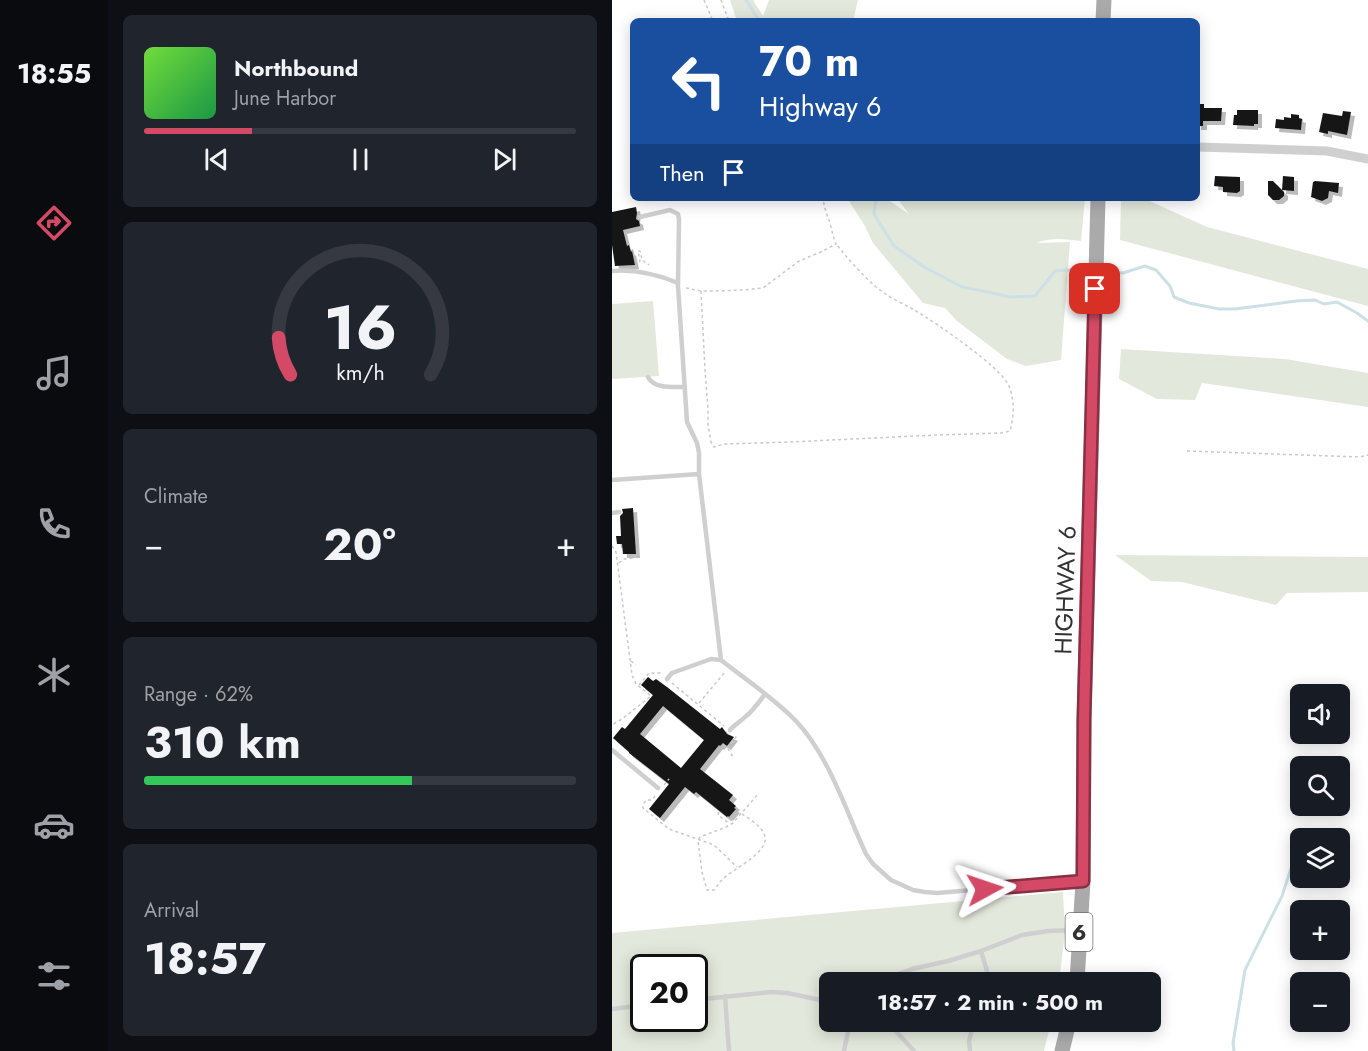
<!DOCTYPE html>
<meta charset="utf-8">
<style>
:root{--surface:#171b24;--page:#20242c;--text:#f1f3f6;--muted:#9ea1a6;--line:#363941;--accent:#d44a66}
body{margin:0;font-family:Jost,sans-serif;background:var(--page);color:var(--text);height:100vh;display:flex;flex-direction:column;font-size:22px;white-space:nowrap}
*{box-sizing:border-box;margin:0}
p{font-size:20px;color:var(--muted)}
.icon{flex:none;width:33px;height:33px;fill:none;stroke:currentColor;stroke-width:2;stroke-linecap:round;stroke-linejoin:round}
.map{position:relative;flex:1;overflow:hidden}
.panel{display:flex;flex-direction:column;gap:15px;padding:15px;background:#0d0f14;width:504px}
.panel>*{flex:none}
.banner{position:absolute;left:18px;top:18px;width:570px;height:183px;border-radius:9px;box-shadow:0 3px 15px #0003;background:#1a4fa0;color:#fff;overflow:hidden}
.controls{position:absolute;left:678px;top:684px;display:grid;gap:12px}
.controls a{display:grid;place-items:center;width:60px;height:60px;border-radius:9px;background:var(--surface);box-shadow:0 3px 15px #0003;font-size:30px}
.speed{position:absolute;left:18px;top:954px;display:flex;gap:12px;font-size:30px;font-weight:700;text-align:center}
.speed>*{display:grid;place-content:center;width:78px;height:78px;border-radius:50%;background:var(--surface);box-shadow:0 3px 15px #0003;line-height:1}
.speed .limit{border:3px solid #111;border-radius:9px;background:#fff;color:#111}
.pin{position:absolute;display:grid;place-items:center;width:51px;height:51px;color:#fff;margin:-26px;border-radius:12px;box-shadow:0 3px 9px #0006}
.me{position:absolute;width:66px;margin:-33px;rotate:85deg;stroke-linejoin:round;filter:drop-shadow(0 0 4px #0008)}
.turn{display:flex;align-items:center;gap:21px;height:126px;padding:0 30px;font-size:27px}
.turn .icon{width:78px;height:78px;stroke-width:2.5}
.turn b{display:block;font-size:42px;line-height:51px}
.then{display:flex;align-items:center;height:57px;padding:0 30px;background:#0003;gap:12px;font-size:22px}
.big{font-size:45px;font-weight:700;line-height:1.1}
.panel .card{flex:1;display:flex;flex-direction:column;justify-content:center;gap:9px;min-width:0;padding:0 21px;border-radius:9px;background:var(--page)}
.panel .dial{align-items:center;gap:0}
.dial svg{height:156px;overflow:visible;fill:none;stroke:var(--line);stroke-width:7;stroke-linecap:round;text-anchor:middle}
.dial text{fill:var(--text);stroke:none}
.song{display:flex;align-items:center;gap:18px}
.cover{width:72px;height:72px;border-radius:9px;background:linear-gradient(135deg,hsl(100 70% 55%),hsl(140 70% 35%))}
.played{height:6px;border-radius:3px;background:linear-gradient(90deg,var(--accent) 25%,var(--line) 25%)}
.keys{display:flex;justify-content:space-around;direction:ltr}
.heat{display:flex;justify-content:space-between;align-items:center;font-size:33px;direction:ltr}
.charge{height:9px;border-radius:4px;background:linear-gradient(90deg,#34c759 62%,var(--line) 0)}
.trip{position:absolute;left:207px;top:972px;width:342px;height:60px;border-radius:9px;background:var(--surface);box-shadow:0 3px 15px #0003;font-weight:700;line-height:60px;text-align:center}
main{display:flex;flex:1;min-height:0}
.menu{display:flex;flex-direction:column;width:108px;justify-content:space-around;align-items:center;background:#090b0e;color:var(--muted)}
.menu .icon{width:42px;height:42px}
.menu .selected{color:var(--accent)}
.menu b{font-size:27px;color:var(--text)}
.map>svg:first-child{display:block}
</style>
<main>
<nav class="menu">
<b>18:55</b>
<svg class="icon selected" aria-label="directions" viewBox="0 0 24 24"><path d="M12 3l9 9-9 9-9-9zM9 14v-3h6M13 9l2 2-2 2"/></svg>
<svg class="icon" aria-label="music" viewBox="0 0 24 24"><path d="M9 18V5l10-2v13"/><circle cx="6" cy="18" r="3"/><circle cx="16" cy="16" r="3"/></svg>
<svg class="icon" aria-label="phone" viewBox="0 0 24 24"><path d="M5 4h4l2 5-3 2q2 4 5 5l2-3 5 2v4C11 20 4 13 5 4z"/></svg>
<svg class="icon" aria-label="climate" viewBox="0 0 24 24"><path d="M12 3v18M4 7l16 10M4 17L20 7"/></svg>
<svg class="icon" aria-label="car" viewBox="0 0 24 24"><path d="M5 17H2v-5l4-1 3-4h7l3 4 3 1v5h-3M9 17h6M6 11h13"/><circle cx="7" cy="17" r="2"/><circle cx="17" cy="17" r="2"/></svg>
<svg class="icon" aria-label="filters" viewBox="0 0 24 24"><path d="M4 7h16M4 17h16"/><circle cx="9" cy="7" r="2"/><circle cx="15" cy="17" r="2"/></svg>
</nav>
<section class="panel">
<div class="card">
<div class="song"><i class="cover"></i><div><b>Northbound</b><p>June Harbor</p></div></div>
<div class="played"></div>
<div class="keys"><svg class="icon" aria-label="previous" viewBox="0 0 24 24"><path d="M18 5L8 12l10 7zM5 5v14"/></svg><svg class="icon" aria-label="pause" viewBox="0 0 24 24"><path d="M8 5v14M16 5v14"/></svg><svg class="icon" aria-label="next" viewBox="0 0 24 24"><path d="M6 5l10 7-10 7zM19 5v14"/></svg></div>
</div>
<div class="card dial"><svg viewBox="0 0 100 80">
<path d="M14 69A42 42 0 1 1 86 69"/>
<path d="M14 69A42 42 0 0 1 8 50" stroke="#d44a66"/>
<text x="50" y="56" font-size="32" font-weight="700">16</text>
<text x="50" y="72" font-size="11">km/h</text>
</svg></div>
<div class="card"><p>Climate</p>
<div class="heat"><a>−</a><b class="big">20°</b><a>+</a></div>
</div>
<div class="card"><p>Range · 62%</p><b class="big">310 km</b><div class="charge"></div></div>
<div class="card"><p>Arrival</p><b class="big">18:57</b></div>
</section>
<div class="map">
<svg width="756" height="1051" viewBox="0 0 756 1051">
<defs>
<filter id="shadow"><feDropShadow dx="4" dy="4" stdDeviation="0" flood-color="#0004"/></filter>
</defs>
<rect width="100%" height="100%" fill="#fff"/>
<!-- green -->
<path fill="#e3e8dc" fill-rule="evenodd" d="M 118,0 L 141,0 L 151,16 L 157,0 L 246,0 L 241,21 L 125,21 Z
M 235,198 L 275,198 L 276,200 L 297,214 L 285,198 L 473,198 L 469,241 C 453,239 439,237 425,243 L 458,242 L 449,360 L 414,366 L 395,359 L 345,321 L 333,308 L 311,303 L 261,243 L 253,226 Z
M 509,198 L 531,198 L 595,227 L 756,269 L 756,306 L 508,240 Z
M 41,301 L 47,376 L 0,379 L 0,304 Z
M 509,349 L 673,359 L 756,373 L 756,407 L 590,383 L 583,400 L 545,399 L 507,379 Z
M 503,555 L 756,557 L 756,592 L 675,593 L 664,605 L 570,582 L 539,581 Z
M 451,892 L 453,933 L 447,982 L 218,982 L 218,1022 L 439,1022 L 432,1051 L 0,1051 L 0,933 ZM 32,968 L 82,968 L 82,1018 L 32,1018 Z"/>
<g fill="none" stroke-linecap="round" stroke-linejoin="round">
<!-- stream -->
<path stroke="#cce0e6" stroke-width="3" d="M 134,0 L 147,21
M 264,198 L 262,214 L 282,246 L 314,268 L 350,287 L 376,292 L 397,297 L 423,296 L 443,271 L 456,270 L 470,271
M 497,272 L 511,273 L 533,266 L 544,270 L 558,286 L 562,297 L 577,303 L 607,309 L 623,309 L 684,301 L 703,300 L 712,304 L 725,302 L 745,313 L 756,321
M 622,1051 L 621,1043 L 633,970 L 670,896 L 685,850"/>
</g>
<!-- building -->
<path fill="#191919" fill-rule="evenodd" filter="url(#shadow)" d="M 585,104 L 592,104 L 592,108 L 610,108 L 609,121 L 591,121 L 591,126 L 585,126 Z
M 625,110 L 646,110 L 646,124 L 642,124 L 642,126 L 621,125 L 622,115 L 625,115 Z
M 731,111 L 739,112 L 735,135 L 716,131 L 716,134 L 707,132 L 711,113 L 730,116 Z
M 679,114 L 687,115 L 687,118 L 690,119 L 689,130 L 663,128 L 664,119 L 672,120 L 672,117 L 679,118 Z
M 603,176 L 628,177 L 628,191 L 625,193 L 611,192 L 611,187 L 602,186 Z
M 671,176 L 682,177 L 682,191 L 670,190 L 672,192 L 672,196 L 667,200 L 661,200 L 656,195 L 656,181 L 661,181 L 670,190 Z
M 703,181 L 727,183 L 726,193 L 717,191 L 716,198 L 710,201 L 699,197 L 701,182 Z
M 24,207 L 25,213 L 24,219 L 27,221 L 28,226 L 11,230 L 15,246 L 17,245 L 19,252 L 20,251 L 23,265 L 3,266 L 0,245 L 0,212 Z
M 21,508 L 24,554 L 11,554 L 10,544 L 5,544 L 4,536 L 9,536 L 8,516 L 11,513 L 10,509 Z
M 36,677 L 41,681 L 44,679 L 55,687 L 108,729 L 110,727 L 115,734 L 122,737 L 115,746 L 111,743 L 108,746 L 107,745 L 88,769 L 121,795 L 117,800 L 124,806 L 122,808 L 124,809 L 117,817 L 116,816 L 115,817 L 84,792 L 82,794 L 73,787 L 48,818 L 37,809 L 57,784 L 17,753 L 17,752 L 1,738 L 10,727 L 13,729 L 41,695 L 29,685 ZM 51,706 L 92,740 L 69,768 L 28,734 Z"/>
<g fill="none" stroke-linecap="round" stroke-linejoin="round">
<!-- path -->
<path stroke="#c9c9c9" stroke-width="1.5" stroke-dasharray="3 3" stroke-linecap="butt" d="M 92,0 L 101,21
M 109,0 L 117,21
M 27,262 L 28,261 L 26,251 L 28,251 L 30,260 L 37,265
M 74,288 L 89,291 L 102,291 L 131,290 L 151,288 L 187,261 L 211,251 L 224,244 C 221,237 220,231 218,223 C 215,215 212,207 211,198
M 89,291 L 93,370 L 96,409 L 96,425 L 99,442 L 102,447 L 112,444 L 178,442 L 324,435 L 389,433 L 398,431 C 402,416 403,401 397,386 C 389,367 324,323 304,311 C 294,305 282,300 272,293 C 254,280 238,261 224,244
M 575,451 L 748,457 L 756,455
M 0,546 L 4,552 L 20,675 L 24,684 L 39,696 L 10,719 L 0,725
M 7,563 L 12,559 L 23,558 L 23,555
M 19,661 L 24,665
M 60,683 L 112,726
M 27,685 L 37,673 L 50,673
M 87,703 L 113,672
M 111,745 L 116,749 L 121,757
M 115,748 L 124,737 L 122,735
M 52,785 L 57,779
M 43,796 L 40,800 L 34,800 L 31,805 L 31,808 L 57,829 L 102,845 L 125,867
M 107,812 L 106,815 L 118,824
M 130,814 C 138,819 151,827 153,837 C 156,853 121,869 111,879 C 107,882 105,887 102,890 L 95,890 L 90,872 L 86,840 L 88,837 L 114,827 L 121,823 L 147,793"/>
<!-- service -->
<path stroke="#cfcfcf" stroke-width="4.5" d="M 28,217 L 58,210 L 66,214 L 67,219 L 66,286 L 75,422 L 85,443 L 87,453 L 87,474 L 109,660 C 134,680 162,698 184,721 C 217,756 234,811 254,854 L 261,864 L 279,880 L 301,890 L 313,892 L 325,893 L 468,881
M 0,271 C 24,269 44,274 66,283
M 36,377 C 42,389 61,387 73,387
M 0,480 L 87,474
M 0,513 L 7,512
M 55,679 L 60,673 L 99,659 L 109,660
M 118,730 C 123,724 128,722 133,717 C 141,711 147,702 153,694
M 0,750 L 46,788
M 369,951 L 375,971 L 372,982
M 263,982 L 300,969 L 336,961 L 369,951 L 410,935 L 436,931 L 465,930
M 113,996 L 117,1051
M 82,1000 L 159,992 L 175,993 L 218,1002
M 0,1009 L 32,1005
M 277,1022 L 281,1028 L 302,1051
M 232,1051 L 238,1022
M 358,1051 L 357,1041 L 362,1022"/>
<!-- minor -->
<path stroke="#cfcfcf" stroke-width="9" d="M 585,147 L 715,151 L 756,159"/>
<!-- primary -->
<path stroke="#aaa" stroke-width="15" d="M 491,21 L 492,0
M 465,982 L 471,881 L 472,719 L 486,198
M 450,1051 L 457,1022"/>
</g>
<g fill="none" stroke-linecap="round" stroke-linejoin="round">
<defs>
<path id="route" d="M 373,889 L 471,881 L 472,719 L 483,289"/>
</defs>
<!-- route casing -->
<use href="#route" stroke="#8a3042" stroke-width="15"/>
<!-- route -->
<use href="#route" stroke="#d44a66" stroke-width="10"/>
</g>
<g text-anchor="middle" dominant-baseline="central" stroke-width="6" stroke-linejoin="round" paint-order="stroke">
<!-- shield labels -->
<rect fill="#fff" stroke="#707070" stroke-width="1.5" x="453.5" y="913" width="27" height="38" rx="4.5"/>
<g font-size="22" font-weight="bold" fill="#323232">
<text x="467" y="932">6</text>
</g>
<!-- street labels -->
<g font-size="24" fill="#323232" stroke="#fff">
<text transform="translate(453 590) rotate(-88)">HIGHWAY 6</text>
</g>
</g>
</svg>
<div class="controls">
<a><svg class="icon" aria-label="sound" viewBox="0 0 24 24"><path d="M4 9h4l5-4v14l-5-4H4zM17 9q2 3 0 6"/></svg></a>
<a><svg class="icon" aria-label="search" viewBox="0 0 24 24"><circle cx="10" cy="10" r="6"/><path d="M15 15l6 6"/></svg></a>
<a><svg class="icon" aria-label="layers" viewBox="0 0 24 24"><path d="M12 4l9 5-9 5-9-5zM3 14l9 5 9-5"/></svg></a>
<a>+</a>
<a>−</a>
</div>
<div class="speed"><div class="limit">20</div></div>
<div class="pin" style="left:483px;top:289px;background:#d93025"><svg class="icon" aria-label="arrive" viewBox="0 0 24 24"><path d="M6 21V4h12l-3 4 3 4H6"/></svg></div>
<svg class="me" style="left:373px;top:889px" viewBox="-20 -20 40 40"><path d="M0-17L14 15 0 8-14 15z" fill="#d44a66" stroke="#fff" stroke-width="4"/></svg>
<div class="trip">18:57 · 2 min · 500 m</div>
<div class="banner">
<div class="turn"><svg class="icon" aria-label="left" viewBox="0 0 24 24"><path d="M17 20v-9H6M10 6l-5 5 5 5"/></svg><div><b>70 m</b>Highway 6</div></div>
<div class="then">Then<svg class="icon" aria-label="arrive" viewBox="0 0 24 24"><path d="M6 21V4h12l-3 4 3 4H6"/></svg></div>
</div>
</div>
</main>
